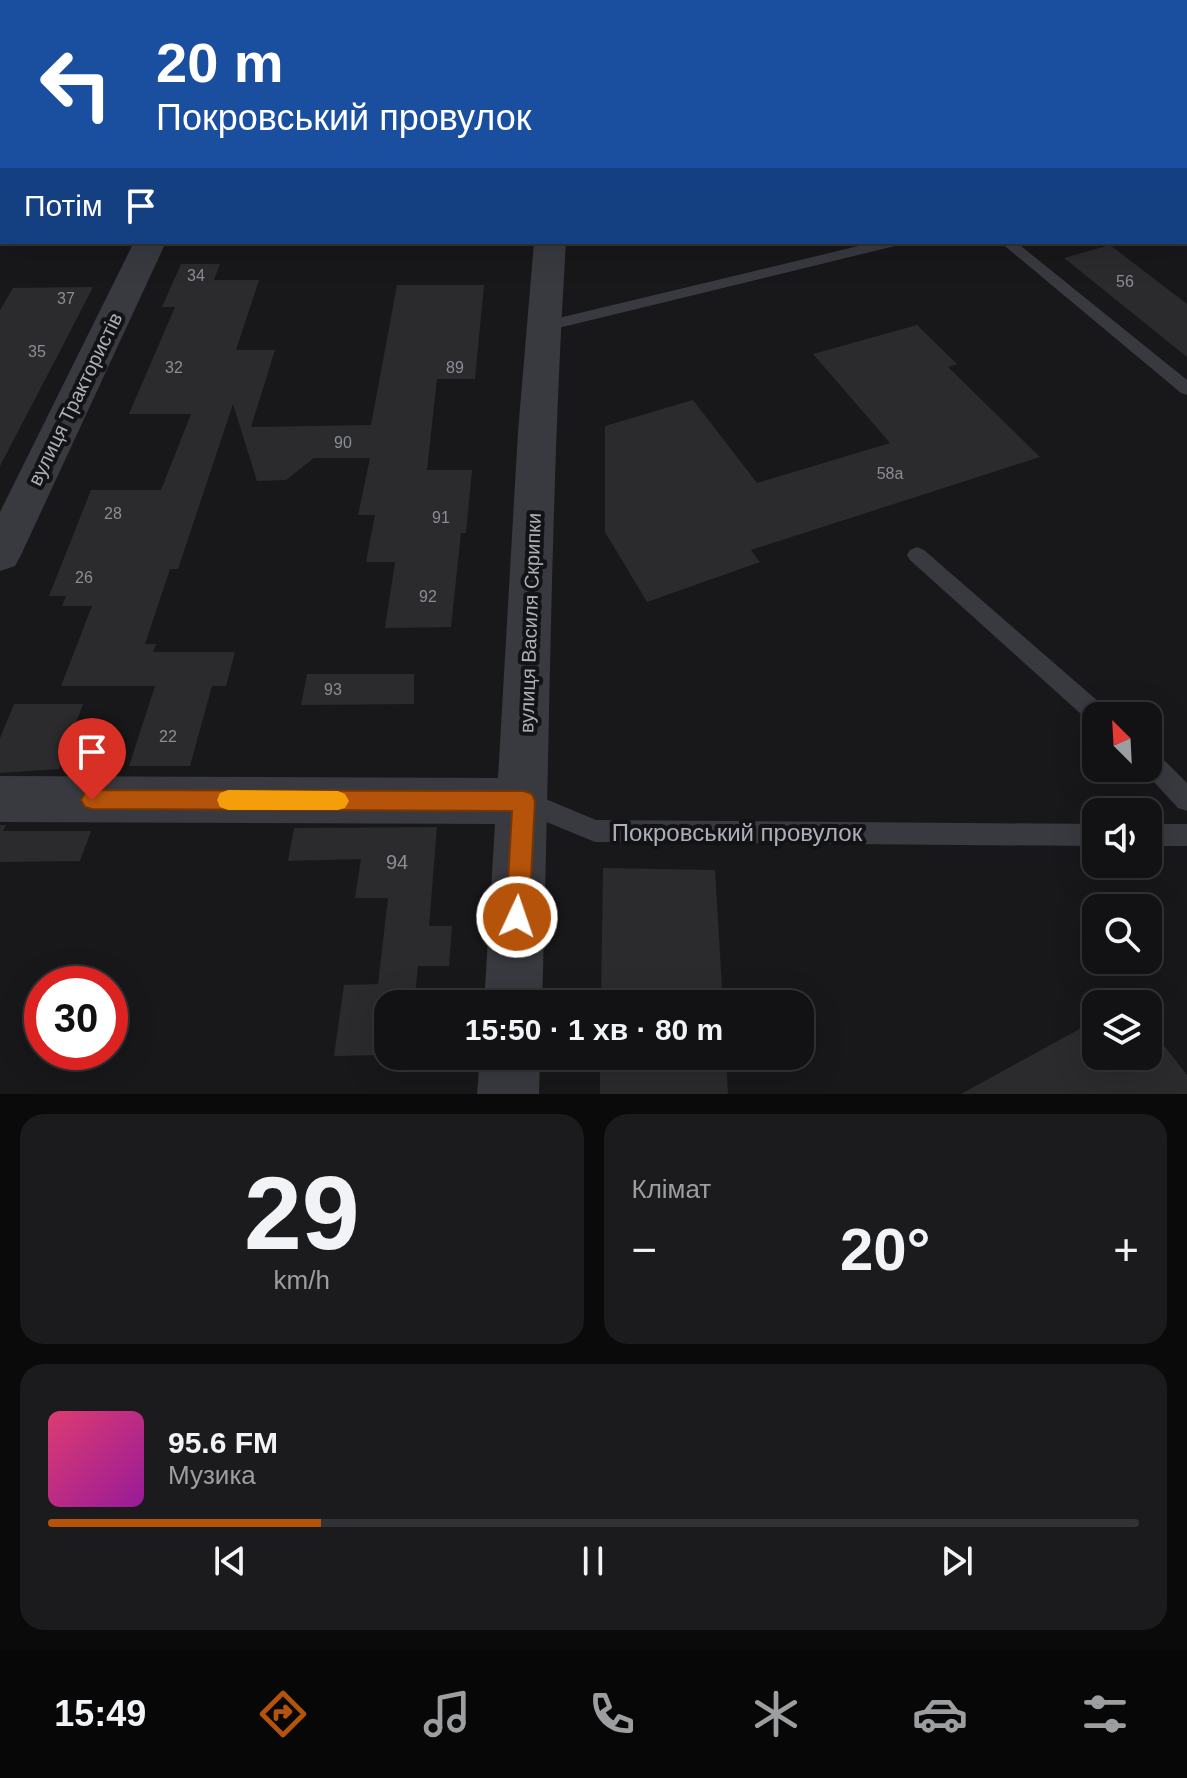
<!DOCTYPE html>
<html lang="uk">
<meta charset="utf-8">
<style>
:root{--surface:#121214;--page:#1b1b1d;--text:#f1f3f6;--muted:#9c9ea0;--line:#313234;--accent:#b45309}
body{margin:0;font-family:Helvetica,sans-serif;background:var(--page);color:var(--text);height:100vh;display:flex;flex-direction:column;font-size:30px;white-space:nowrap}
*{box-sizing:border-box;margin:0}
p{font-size:26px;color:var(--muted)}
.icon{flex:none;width:44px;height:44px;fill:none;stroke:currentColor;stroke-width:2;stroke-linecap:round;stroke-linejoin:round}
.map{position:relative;height:1094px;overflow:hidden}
.side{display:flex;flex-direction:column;gap:20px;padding:20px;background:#0a0a0b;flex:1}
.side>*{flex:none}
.banner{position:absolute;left:0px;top:0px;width:1188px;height:244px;box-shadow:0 8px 32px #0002,0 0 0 2px var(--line);background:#1a4fa0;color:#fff;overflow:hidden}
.needle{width:52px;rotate:336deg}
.buttons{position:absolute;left:1082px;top:702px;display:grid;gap:16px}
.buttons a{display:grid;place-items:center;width:80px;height:80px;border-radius:16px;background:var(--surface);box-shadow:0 8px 32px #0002,0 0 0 2px var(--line);font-size:40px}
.speed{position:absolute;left:24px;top:966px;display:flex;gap:16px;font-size:40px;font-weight:700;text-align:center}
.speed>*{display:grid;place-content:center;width:104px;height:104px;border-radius:50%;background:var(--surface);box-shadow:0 8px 32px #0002,0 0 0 2px var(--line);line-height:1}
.speed .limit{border:12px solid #d22;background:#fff;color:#111}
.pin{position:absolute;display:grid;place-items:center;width:68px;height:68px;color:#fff;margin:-82px -34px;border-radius:50% 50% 50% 0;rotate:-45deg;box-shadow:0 0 8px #0007}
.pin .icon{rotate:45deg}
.me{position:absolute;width:88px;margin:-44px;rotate:3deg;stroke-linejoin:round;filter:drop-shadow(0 0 6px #0008)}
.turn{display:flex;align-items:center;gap:28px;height:168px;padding:0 24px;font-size:36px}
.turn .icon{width:104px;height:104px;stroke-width:2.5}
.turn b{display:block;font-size:56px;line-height:68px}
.then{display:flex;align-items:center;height:76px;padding:0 24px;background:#0003;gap:16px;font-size:30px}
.big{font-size:60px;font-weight:600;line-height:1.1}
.side .card{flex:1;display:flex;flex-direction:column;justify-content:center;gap:12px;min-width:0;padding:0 28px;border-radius:24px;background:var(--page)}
.side .dial{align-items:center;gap:0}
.dial b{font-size:104px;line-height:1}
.song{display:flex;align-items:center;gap:24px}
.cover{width:96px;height:96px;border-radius:12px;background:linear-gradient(135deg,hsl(340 70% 55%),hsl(300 70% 35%))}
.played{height:8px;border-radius:4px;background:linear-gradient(90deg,var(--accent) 25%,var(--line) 25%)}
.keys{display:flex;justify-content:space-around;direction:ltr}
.heat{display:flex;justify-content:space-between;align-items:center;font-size:44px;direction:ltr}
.side .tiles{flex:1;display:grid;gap:20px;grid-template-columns:1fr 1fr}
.card:last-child{grid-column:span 2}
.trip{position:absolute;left:374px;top:990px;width:440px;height:80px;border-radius:24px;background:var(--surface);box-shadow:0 8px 32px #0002,0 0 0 2px var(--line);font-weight:600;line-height:80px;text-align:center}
.tabs{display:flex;height:128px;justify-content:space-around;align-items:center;background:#070708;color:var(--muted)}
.tabs .icon{width:56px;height:56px}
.tabs .current{color:var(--accent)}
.tabs b{font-size:36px;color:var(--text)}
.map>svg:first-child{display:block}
</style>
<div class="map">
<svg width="1187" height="1094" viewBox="0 0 1187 1094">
<rect width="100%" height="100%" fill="#18181a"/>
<!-- building -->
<path fill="#2b2b2e" d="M 1110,245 L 1187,304 L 1187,357 L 1064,258 Z
M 181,264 L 220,264 L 214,280 L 259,280 L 236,350 L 275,350 L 251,427 L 371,425 L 397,285 L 484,285 L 475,379 L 437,379 L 427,470 L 472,470 L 466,533 L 461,533 L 451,627 L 385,628 L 395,562 L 366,562 L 375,515 L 358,515 L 370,458 L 314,458 L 286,480 L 257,481 L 233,404 L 178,569 L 170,569 L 145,644 L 156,644 L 153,652 L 235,652 L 226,686 L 212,686 L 190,766 L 129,766 L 155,686 L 61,686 L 92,606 L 62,606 L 66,596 L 49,596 L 91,490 L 161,490 L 191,414 L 129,414 L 175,307 L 162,307 Z
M 93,287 L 59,353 L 0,466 L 0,310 L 13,288 Z
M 917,325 L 957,364 L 948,367 L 1040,457 L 751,550 L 760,562 L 647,602 L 605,532 L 605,426 L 693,400 L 757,483 L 890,443 L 813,354 Z
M 307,674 L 414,674 L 414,704 L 301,705 Z
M 14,704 L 83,704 L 59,769 L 0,773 L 0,738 Z
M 0,825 L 6,825 L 3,831 L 91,831 L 80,861 L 0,862 Z
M 437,827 L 429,926 L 452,926 L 449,966 L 418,966 L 414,1004 L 388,1004 L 388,1055 L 334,1056 L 344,985 L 378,984 L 388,898 L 355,898 L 361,859 L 288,861 L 294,828 Z
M 603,868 L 715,870 L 723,1004 L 601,1004 Z
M 1096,1020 L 1096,1056 L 1148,1056 L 1148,1025 L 1187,1075 L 1187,1094 L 961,1094 Z
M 600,1056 L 726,1056 L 728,1094 L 600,1094 Z"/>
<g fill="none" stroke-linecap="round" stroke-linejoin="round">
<!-- lane -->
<path fill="#393a3f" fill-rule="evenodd" d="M 1034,0 L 1046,0 L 1047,2 L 1035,2 Z
M 1126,0 L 1138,0 L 1139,2 L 1127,2 Z
M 1186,26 L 1187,26 L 1187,33 L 1186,33 Z
M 1186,95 L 1187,95 L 1187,104 L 1186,104 Z
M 1187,168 L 1187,177 L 1186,177 L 1186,168 Z
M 1186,212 L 1187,212 L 1187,221 L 1186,221 Z
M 875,242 L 901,242 L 899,245 L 542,332 L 534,327 L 542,322 Z
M 1000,242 L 1016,242 L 1187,380 L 1187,395 L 1181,393 Z
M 917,547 L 924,550 L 1107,709 L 1110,716 L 1096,716 L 1096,725 L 1091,723 L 910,560 L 907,555 L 910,550 Z
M 1148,749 L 1156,752 L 1187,783 L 1187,811 L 1178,808 L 1141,768 L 1148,768 Z
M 524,790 L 596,820 L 1096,824 L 1096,846 L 595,842 L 515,809 L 512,801 L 515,793 Z
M 1148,824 L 1187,824 L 1187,846 L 1148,846 Z"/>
<!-- street -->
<path fill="#393a3f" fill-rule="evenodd" d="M 548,0 L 570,0 L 571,2 L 547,2 Z
M 0,102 L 2,102 L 2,118 L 0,118 Z
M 134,242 L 166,242 L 21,555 L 15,566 L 0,571 L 0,512 Z
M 534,242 L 566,242 C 550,496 550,750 542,1004 L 484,1004 L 495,824 L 0,822 L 0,776 L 498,778 L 518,432 Z
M 480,1056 L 540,1056 L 539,1094 L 477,1094 Z"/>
</g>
<!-- route -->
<path fill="#b45309" stroke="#753606" stroke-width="2" d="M 92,790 L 524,791 L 532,794 L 535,801 L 529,917 L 526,925 L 517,929 L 509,925 L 506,917 L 512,811 L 92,809 L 85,807 L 81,800 L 85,793 Z"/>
<!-- slow -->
<path fill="#f59e0b" d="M 228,790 L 338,791 L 345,794 L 349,801 L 345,808 L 338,810 L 228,810 L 220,807 L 217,800 L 220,793 Z"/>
<g text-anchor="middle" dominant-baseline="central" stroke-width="8" stroke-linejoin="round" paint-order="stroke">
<!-- number labels -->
<g font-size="16" fill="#8b8d95">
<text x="196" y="275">34</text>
<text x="1125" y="281">56</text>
<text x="66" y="298">37</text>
<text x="37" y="351">35</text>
<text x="174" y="367">32</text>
<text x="455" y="367">89</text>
<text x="343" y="442">90</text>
<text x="890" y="473">58а</text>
<text x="113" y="513">28</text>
<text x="441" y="517">91</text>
<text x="84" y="577">26</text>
<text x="428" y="596">92</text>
<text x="333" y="689">93</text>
<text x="168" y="736">22</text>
</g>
<!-- street labels -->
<g font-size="20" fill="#acafb8" stroke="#131315">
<text transform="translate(75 399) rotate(-64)">вулиця Трактористів</text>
<text transform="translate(530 623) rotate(-88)">вулиця Василя Скрипки</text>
</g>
<!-- near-number labels -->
<g font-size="20" fill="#8b8d95">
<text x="397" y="862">94</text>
</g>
<!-- near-street labels -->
<g font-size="24" fill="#acafb8" stroke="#131315">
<text x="737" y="832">Покровський провулок</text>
</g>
</g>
</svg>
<div class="buttons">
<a><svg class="needle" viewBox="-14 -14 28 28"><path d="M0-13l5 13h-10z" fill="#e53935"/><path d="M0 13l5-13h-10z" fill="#9c9ea0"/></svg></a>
<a><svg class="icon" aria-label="sound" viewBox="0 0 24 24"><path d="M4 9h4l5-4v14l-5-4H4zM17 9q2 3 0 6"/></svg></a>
<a><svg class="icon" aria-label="search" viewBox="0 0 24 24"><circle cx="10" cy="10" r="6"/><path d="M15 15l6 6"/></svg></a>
<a><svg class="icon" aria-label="layers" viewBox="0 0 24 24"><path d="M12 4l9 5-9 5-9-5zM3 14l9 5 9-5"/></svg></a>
</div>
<div class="speed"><div class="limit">30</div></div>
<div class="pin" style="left:92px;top:800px;background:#d93025"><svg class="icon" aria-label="arrive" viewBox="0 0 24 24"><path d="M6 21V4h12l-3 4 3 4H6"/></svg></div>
<svg class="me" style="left:517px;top:917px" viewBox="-20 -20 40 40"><circle r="17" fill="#b45309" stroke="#fff" stroke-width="3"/><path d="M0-11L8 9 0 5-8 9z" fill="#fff"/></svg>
<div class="trip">15:50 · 1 хв · 80 m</div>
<div class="banner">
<div class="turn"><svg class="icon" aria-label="left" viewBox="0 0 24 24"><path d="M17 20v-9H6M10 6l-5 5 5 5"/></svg><div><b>20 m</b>Покровський провулок</div></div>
<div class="then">Потім<svg class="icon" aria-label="arrive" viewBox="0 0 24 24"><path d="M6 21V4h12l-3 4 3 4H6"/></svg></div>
</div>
</div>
<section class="side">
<div class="tiles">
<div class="card dial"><b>29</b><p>km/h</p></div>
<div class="card"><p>Клімат</p>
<div class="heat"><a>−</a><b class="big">20°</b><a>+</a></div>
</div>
<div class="card">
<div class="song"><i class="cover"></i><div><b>95.6 FM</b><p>Музика</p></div></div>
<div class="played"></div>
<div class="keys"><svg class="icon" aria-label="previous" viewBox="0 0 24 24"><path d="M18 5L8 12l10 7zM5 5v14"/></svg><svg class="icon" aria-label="pause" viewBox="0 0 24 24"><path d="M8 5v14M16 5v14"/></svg><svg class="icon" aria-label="next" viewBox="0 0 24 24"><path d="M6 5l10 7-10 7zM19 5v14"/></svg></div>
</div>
</div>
</section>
<nav class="tabs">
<b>15:49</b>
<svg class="icon current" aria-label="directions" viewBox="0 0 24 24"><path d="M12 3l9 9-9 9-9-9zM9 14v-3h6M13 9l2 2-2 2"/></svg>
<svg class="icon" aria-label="music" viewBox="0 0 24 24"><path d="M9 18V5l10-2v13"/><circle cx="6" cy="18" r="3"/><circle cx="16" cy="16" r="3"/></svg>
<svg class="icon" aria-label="phone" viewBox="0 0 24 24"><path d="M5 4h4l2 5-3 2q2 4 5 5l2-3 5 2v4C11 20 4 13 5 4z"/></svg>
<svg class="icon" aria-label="climate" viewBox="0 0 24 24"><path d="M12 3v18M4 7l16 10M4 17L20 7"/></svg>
<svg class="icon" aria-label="car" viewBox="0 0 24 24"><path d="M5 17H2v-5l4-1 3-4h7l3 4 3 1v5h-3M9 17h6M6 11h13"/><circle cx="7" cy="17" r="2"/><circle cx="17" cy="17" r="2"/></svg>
<svg class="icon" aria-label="filters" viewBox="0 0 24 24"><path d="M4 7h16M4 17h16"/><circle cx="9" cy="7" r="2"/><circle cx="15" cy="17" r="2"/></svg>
</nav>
